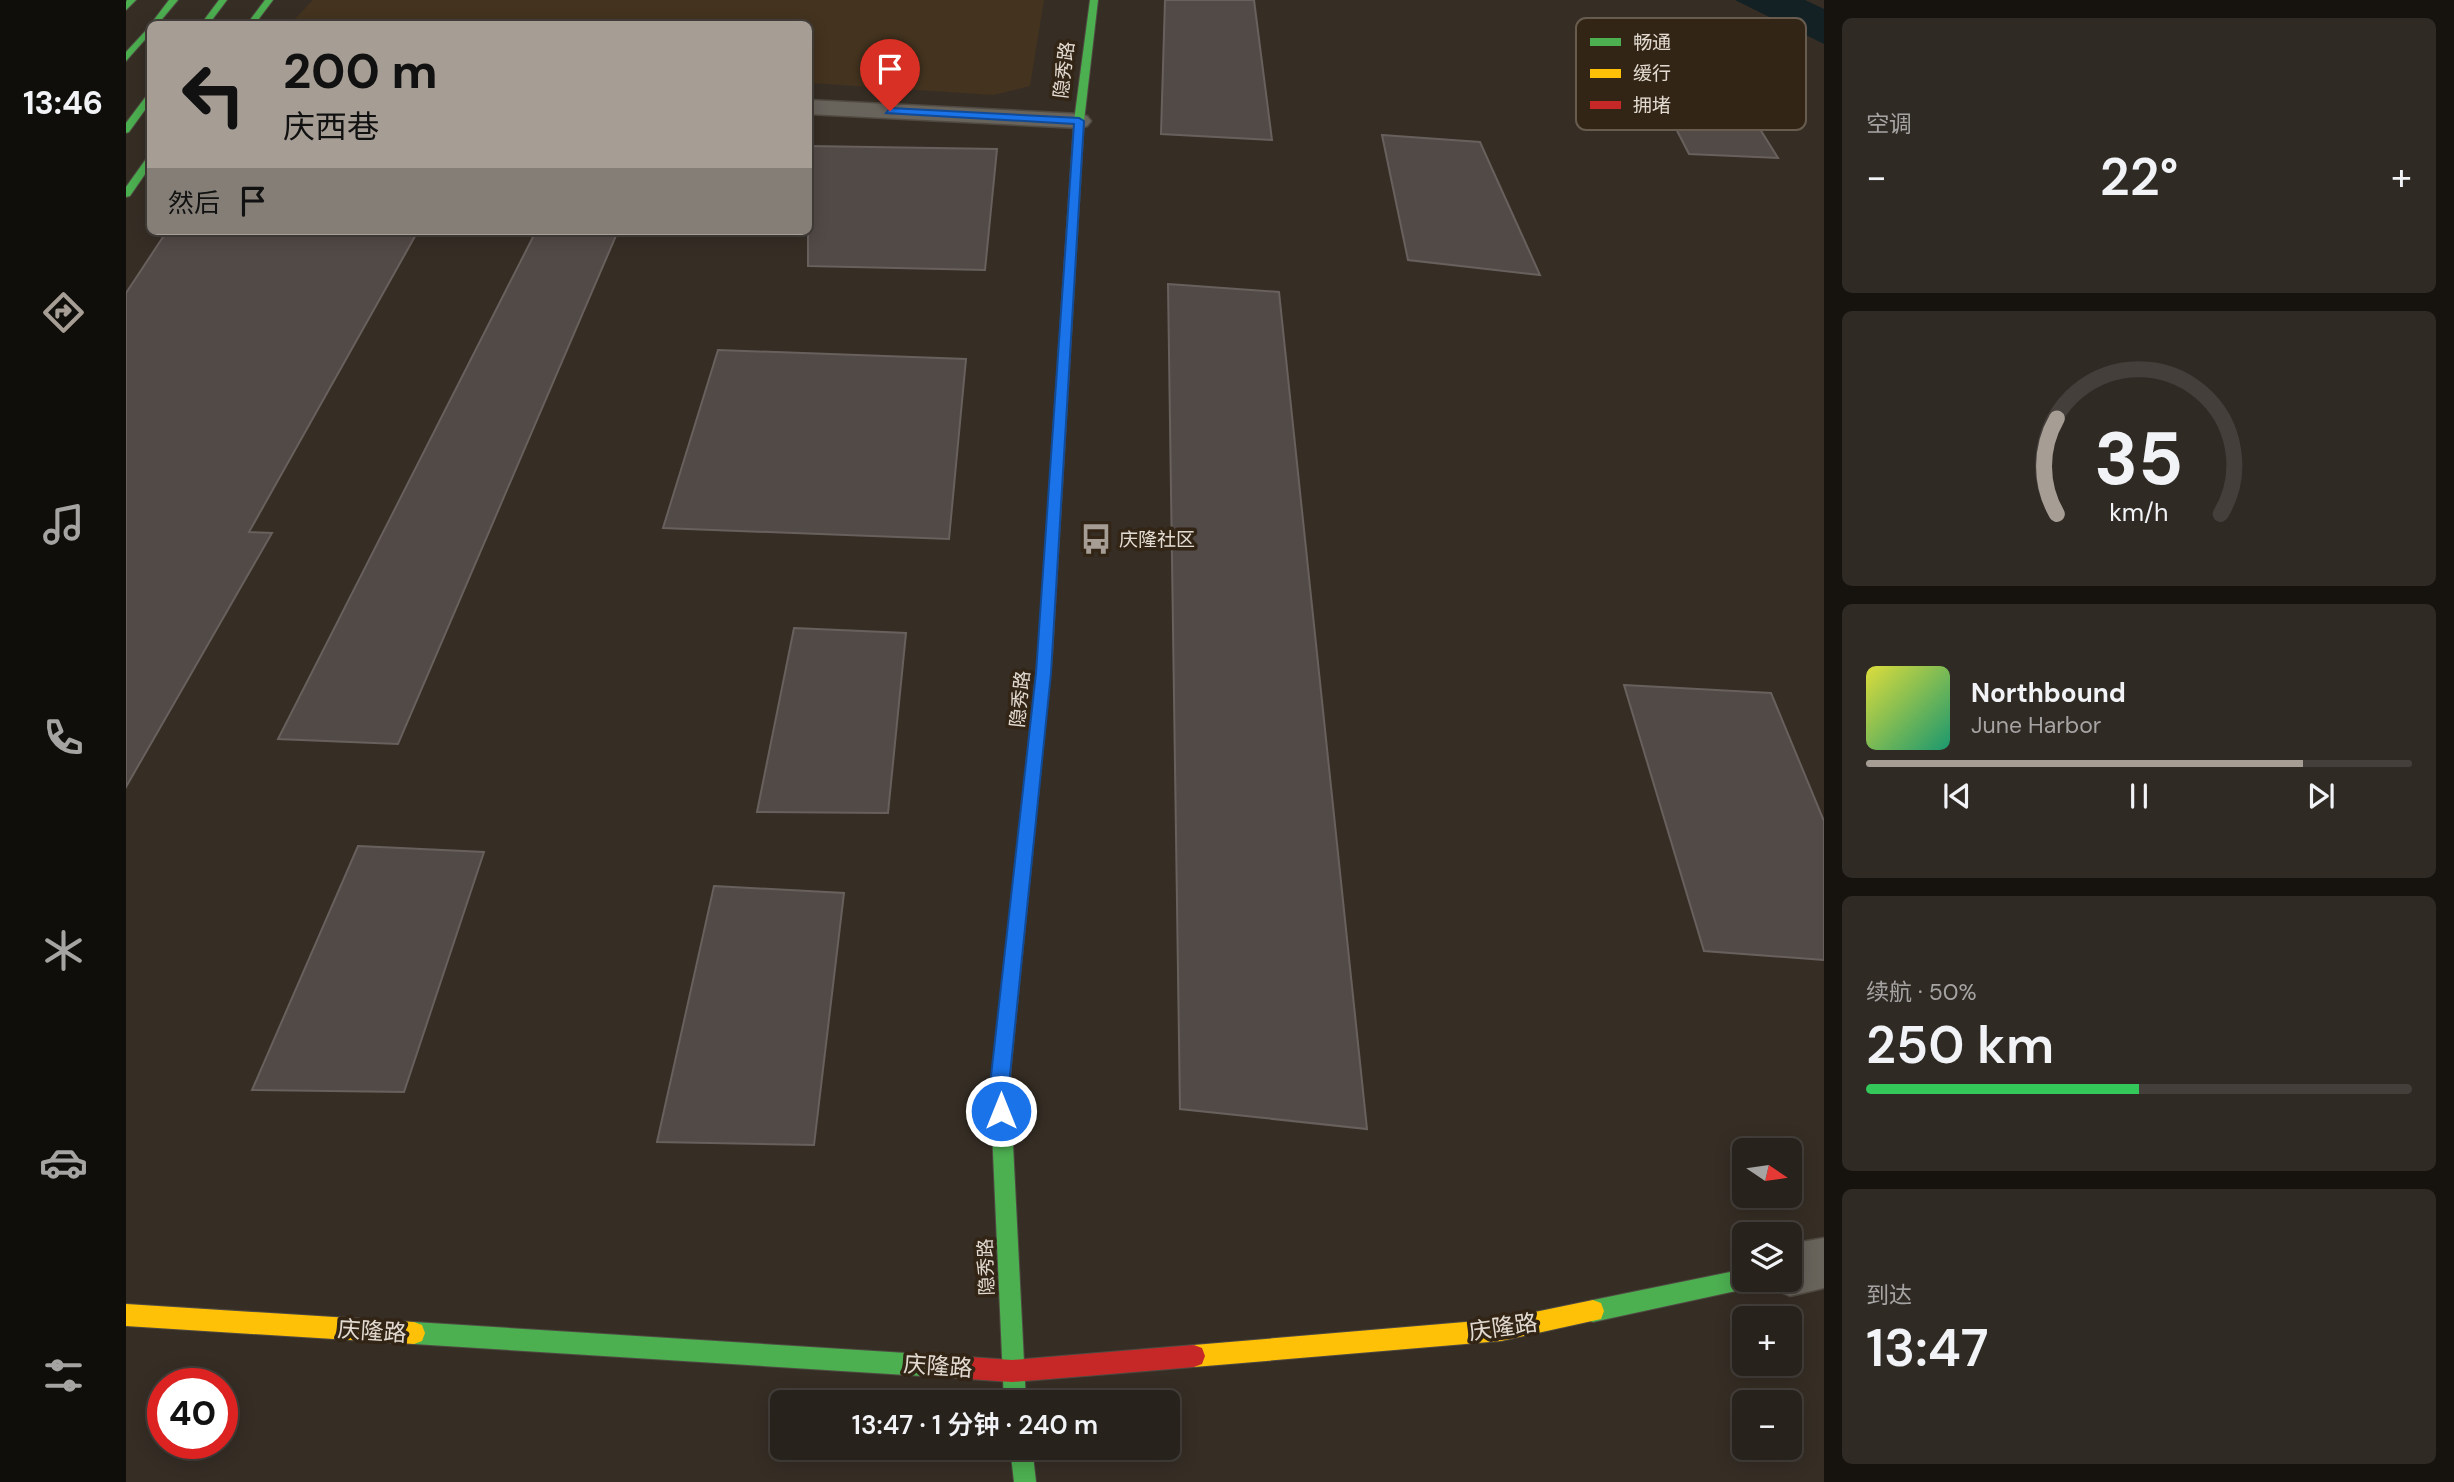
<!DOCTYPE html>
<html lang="zh">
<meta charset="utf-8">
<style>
:root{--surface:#28221c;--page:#302a25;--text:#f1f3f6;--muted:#a5a4a3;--line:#443f3b;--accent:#a69e95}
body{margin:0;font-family:"DM Sans","Noto Sans SC",sans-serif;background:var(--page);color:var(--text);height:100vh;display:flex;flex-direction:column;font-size:26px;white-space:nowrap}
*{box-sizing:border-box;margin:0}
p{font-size:23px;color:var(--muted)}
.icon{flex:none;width:38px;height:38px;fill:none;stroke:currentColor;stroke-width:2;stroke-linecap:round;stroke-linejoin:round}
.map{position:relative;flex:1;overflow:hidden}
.details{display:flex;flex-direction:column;gap:18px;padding:18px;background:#16130f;width:630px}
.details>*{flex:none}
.hud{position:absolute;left:21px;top:21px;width:665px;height:214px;border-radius:10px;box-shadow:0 4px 18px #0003,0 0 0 2px var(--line);background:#a69e95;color:#111;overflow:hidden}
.needle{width:46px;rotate:103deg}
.tools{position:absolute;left:1606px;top:1138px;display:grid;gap:14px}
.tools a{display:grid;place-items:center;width:70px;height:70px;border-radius:10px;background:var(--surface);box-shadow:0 4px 18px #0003,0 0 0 2px var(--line);font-size:35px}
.speed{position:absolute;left:21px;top:1368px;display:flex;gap:14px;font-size:35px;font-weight:700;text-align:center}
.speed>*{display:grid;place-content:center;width:91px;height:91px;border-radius:50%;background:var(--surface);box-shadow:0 4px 18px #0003,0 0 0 2px var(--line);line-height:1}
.speed .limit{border:10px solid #d22;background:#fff;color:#111}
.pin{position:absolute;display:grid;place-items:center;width:60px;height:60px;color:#fff;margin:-72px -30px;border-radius:50% 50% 50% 0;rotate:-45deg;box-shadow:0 0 7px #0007}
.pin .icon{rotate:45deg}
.me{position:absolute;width:77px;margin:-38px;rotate:0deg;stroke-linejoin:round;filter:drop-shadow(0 0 5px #0008)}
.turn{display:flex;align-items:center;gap:24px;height:147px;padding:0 21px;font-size:32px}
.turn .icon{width:91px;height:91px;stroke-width:2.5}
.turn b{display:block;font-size:49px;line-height:60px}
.then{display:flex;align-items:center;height:66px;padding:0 21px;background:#0003;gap:14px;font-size:26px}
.big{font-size:52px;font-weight:600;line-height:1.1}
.details .widget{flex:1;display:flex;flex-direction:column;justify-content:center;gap:10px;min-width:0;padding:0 24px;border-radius:10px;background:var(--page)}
.details .dial{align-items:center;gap:0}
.dial svg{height:182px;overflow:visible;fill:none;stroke:var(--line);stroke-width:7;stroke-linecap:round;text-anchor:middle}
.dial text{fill:var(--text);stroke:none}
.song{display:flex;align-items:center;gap:21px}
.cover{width:84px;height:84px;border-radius:10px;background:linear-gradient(135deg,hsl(60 70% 55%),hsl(160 70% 35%))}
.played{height:7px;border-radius:4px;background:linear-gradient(90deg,var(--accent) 80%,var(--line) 80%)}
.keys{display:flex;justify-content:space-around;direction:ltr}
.heat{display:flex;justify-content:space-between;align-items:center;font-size:38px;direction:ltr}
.charge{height:10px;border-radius:5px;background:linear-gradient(90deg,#34c759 50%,var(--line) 0)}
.trip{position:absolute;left:644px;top:1390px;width:410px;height:70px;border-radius:10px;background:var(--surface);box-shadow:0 4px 18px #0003,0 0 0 2px var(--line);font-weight:600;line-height:70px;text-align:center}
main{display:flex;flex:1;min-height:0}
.tabs{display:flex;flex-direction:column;width:126px;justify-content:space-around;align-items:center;background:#100e0b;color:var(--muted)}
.tabs .icon{width:49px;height:49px}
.tabs .current{color:var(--accent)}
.tabs b{font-size:32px;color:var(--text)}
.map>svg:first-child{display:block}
</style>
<main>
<nav class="tabs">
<b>13:46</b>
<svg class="icon current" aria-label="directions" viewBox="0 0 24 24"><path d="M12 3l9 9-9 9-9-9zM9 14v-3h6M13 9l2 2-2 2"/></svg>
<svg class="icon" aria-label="music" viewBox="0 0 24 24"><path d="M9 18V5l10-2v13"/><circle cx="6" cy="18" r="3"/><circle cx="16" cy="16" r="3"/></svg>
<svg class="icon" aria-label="phone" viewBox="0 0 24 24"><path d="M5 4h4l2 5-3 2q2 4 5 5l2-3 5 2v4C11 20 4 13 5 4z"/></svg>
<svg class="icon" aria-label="climate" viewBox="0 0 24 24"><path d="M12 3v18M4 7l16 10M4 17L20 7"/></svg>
<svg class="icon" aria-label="car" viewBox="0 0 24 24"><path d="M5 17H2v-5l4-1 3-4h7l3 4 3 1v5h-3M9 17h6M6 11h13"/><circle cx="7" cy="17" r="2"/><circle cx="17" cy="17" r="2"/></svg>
<svg class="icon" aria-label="filters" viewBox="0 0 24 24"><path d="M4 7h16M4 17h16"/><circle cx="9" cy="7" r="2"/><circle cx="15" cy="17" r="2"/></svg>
</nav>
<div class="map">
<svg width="1698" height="1482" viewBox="0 0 1698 1482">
<rect width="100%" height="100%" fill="#362e25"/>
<!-- built -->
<path fill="#43331f" d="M 187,0 L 918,0 L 904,86 L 868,95 L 683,83 L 682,24 L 164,24 Z"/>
<!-- water -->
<path fill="#132124" d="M 1609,0 L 1679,0 L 1698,9 L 1698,44 Z"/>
<!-- building -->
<path fill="#524a47" stroke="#68605d" stroke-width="2" d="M 1039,0 L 1128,0 L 1146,140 L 1035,134 Z
M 1507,25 L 1599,73 L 1652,158 L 1563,154 L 1526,82 L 1455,44 Z
M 1256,135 L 1354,142 L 1414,275 L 1282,260 Z
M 682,146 L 871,149 L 859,270 L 682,266 Z
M 41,231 L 292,231 L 123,532 L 146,533 L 0,787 L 0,293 Z
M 410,231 L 492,231 L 272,744 L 152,739 Z
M 1042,284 L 1153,292 L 1241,1129 L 1054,1109 Z
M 592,350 L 840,359 L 823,539 L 537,528 Z
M 668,628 L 780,633 L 762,813 L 631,812 Z
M 1498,685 L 1645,693 L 1698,821 L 1698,960 L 1578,951 Z
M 232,846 L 358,852 L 278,1092 L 126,1090 Z
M 588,886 L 718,893 L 688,1145 L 531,1142 Z"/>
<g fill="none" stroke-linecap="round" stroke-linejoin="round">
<defs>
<path id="street" d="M 682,100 L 953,114 L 961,116 L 965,121 L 961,126 L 953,128 L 682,114 Z
M 1698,1238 L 1698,1288 L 1664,1296 L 1646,1288 L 1642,1279 L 1664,1279 L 1664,1244 Z"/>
<path id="fast" d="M 1,0 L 10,0 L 0,10 L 0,2 Z
M 43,0 L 52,0 L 32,24 L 24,25 Z
M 93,0 L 101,0 L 83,24 L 75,24 Z
M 139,0 L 147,0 L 129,24 L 121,24 Z
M 964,0 L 972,0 L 958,121 L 926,658 L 919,664 L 912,658 L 948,121 Z
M 24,26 L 24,34 L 0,61 L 0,52 Z
M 24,94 L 24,103 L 3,132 L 0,133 L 0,123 L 21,95 Z
M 24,158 L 24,167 L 4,196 L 0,197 L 0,187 L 20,159 Z
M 876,1057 L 883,1059 L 885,1066 L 884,1085 L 900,1402 L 878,1402 L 864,1085 L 869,1059 Z
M 1619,1269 L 1619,1279 L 1629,1279 L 1626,1286 L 1619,1289 L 1467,1322 L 1459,1319 L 1456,1311 L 1459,1303 L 1467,1300 Z
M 288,1322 L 828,1356 L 836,1359 L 839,1367 L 836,1375 L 828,1378 L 288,1344 L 280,1341 L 277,1333 L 280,1325 Z
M 884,1447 L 906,1447 L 910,1482 L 888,1482 Z"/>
<path id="slow" d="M 919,652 L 926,658 L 885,1066 L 883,1073 L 876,1075 L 869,1073 L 867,1066 L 912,658 Z
M 1467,1300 L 1475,1303 L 1478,1311 L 1475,1319 L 1375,1341 L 1068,1367 L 1060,1364 L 1057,1356 L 1060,1348 L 1068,1345 L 1375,1319 Z
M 0,1304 L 288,1322 L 296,1325 L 299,1333 L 296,1341 L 288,1344 L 0,1326 Z"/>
<path id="jam" d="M 1068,1345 L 1076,1348 L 1079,1356 L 1076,1364 L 1068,1367 L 886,1382 L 828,1378 L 820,1375 L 817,1367 L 820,1359 L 828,1356 L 886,1360 Z"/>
</defs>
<!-- street casing -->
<use href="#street" stroke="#504a42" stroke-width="3"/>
<!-- fast casing -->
<use href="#fast" stroke="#504a42" stroke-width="2"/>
<!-- slow casing -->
<use href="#slow" stroke="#504a42" stroke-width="2"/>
<!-- jam casing -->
<use href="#jam" stroke="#504a42" stroke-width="2"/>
<!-- street -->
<use href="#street" fill="#68635b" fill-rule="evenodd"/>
<!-- fast -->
<use href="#fast" fill="#4caf50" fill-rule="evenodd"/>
<!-- slow -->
<use href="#slow" fill="#ffc107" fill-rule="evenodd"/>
<!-- jam -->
<use href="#jam" fill="#c62828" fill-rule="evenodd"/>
</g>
<!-- route -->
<path fill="#1a73e8" stroke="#114b97" stroke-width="2" d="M 764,108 L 953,118 L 958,121 L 925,673 L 883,1085 L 885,1111 L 882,1118 L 875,1120 L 868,1118 L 864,1085 L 910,673 L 948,124 L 760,113 Z"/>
<!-- icons -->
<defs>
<symbol id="bus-bare" viewBox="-9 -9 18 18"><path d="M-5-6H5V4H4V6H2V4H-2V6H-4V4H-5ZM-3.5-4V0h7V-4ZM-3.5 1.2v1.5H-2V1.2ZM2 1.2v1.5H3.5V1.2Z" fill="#a69e95" stroke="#322516" stroke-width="2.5" paint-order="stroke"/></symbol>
</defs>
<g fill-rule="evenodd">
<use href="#bus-bare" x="948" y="517" width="44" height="44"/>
</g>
<g text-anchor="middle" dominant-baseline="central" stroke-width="7" stroke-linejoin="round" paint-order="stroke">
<!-- street labels -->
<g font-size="19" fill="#e3dbd1" stroke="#322516">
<text transform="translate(938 70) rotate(-83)">隐秀路</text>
<text transform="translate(894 699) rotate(-84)">隐秀路</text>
<text transform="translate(860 1267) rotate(-92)">隐秀路</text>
</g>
<!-- poi labels -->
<g font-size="19" fill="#e3dbd1" stroke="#322516" text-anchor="start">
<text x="993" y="539">庆隆社区</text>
</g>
<!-- near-street labels -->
<g font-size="23" fill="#e3dbd1" stroke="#322516">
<text transform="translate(1377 1327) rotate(-8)">庆隆路</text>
<text transform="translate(246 1331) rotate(4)">庆隆路</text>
<text transform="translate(812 1366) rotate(4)">庆隆路</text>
</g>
</g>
<!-- legend -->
<rect x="1450" y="18" width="230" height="112" rx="10" fill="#322516" stroke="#675c4e" stroke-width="2"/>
<rect x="1464" y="38" width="31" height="8" fill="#4caf50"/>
<rect x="1464" y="69" width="31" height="9" fill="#ffc107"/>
<rect x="1464" y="101" width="31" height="8" fill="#c62828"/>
<g font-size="19" fill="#e3dbd1">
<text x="1507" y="49">畅通</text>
<text x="1507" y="80">缓行</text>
<text x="1507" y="112">拥堵</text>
</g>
</svg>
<div class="tools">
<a><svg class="needle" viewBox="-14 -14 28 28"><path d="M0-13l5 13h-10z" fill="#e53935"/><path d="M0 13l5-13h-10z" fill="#a5a4a3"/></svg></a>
<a><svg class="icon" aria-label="layers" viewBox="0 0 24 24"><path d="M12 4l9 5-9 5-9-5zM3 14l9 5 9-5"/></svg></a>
<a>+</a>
<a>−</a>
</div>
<div class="speed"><div class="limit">40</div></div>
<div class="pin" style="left:764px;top:111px;background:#d93025"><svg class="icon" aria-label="arrive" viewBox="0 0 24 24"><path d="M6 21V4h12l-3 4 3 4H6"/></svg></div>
<svg class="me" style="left:875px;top:1111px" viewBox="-20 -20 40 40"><circle r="17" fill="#1a73e8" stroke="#fff" stroke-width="3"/><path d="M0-11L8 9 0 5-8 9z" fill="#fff"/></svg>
<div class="trip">13:47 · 1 分钟 · 240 m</div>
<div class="hud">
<div class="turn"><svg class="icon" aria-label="left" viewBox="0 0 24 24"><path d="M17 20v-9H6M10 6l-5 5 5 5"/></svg><div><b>200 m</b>庆西巷</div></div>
<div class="then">然后<svg class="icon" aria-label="arrive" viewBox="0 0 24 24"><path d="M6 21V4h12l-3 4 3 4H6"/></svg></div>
</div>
</div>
<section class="details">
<div class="widget"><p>空调</p>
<div class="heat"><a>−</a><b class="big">22°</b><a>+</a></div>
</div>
<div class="widget dial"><svg viewBox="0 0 100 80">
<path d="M14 69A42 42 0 1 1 86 69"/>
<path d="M14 69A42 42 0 0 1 14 27" stroke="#a69e95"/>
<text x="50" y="56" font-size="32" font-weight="700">35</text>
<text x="50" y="72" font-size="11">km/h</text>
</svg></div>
<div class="widget">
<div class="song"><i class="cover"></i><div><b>Northbound</b><p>June Harbor</p></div></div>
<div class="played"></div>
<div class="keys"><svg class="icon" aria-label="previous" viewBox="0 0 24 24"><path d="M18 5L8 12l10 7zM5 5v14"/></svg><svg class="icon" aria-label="pause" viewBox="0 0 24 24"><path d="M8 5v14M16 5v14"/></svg><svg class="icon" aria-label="next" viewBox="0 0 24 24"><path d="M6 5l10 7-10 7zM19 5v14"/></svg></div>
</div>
<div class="widget"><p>续航 · 50%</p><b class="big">250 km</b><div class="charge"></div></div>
<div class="widget"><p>到达</p><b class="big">13:47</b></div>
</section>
</main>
